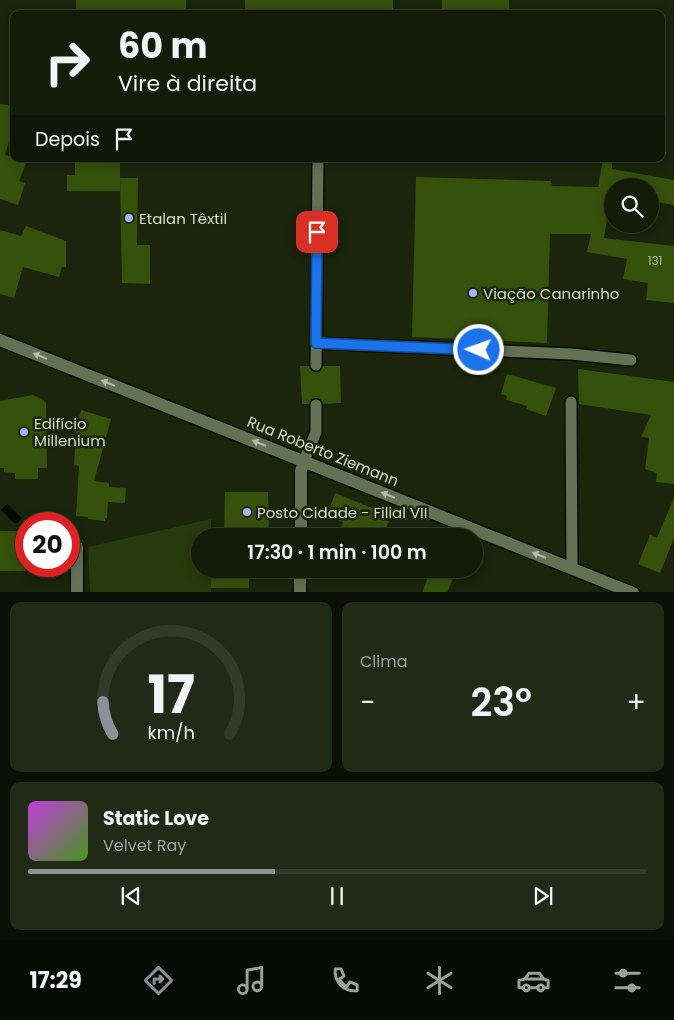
<!DOCTYPE html>
<html lang="pt">
<meta charset="utf-8">
<style>
:root{--surface:#141c09;--page:#212917;--text:#f1f3f6;--muted:#9da19c;--line:#333a2a;--accent:#8c9099}
body{margin:0;font-family:Poppins,sans-serif;background:var(--page);color:var(--text);height:100vh;display:flex;flex-direction:column;font-size:19px;white-space:nowrap}
*{box-sizing:border-box;margin:0}
p{font-size:16px;color:var(--muted)}
.icon{flex:none;width:28px;height:28px;fill:none;stroke:currentColor;stroke-width:2;stroke-linecap:round;stroke-linejoin:round}
.map{position:relative;height:592px;overflow:hidden}
.drawer{display:flex;flex-direction:column;gap:10px;padding:10px;background:#0b0f05;flex:1}
.drawer>*{flex:none}
.top-card{position:absolute;left:10px;top:10px;width:655px;height:152px;border-radius:10px;box-shadow:0 2px 12px #0003,0 0 0 1px var(--line);background:#141c09;color:var(--text);overflow:hidden}
.fabs{position:absolute;left:604px;top:178px;display:grid;gap:10px}
.fabs a{display:grid;place-items:center;width:55px;height:55px;border-radius:50%;background:var(--surface);box-shadow:0 2px 12px #0003,0 0 0 1px var(--line);font-size:25px}
.speed{position:absolute;left:15px;top:512px;display:flex;gap:10px;font-size:25px;font-weight:700;text-align:center}
.speed>*{display:grid;place-content:center;width:65px;height:65px;border-radius:50%;background:var(--surface);box-shadow:0 2px 12px #0003,0 0 0 1px var(--line);line-height:1}
.speed .limit{border:8px solid #d22;background:#fff;color:#111}
.pin{position:absolute;display:grid;place-items:center;width:42px;height:42px;color:#fff;margin:-21px;border-radius:10px;box-shadow:0 2px 8px #0006}
.me{position:absolute;width:55px;margin:-28px;rotate:272deg;stroke-linejoin:round;filter:drop-shadow(0 0 4px #0008)}
.turn{display:flex;align-items:center;gap:18px;height:105px;padding:0 25px;font-size:22px}
.turn .icon{width:65px;height:65px;stroke-width:2.5}
.turn b{display:block;font-size:35px;line-height:42px}
.then{display:flex;align-items:center;height:48px;padding:0 25px;background:#0003;gap:10px;font-size:19px}
.big{font-size:38px;font-weight:600;line-height:1.1}
.drawer .widget{flex:1;display:flex;flex-direction:column;justify-content:center;gap:8px;min-width:0;padding:0 18px;border-radius:10px;background:var(--page)}
.drawer .dial{align-items:center;gap:0}
.dial svg{height:130px;overflow:visible;fill:none;stroke:var(--line);stroke-width:7;stroke-linecap:round;text-anchor:middle}
.dial text{fill:var(--text);stroke:none}
.song{display:flex;align-items:center;gap:15px}
.cover{width:60px;height:60px;border-radius:8px;background:linear-gradient(135deg,hsl(290 70% 55%),hsl(100 70% 35%))}
.played{height:5px;border-radius:2px;background:linear-gradient(90deg,var(--accent) 40%,var(--line) 40%)}
.keys{display:flex;justify-content:space-around;direction:ltr}
.heat{display:flex;justify-content:space-between;align-items:center;font-size:28px;direction:ltr}
.drawer .tiles{flex:1;display:grid;gap:10px;grid-template-columns:1fr 1fr}
.widget:last-child{grid-column:span 2}
.trip{position:absolute;left:191px;top:528px;width:292px;height:50px;border-radius:25px;background:var(--surface);box-shadow:0 2px 12px #0003,0 0 0 1px var(--line);font-weight:600;line-height:50px;text-align:center}
.dock{display:flex;height:80px;justify-content:space-around;align-items:center;background:#080b04;color:var(--muted)}
.dock .icon{width:35px;height:35px}
.dock .current{color:var(--accent)}
.dock b{font-size:22px;color:var(--text)}
.map>svg:first-child{display:block}
</style>
<div class="map">
<svg width="674" height="593" viewBox="0 0 674 593">
<rect width="100%" height="100%" fill="#1a250c"/>
<!-- green -->
<path fill="#273a0b" d="M 211,519 L 211,536 L 200,536 L 200,569 L 211,569 L 211,592 L 90,592 L 88,547 Z"/>
<!-- water -->
<path fill="#030b00" d="M 650,201 L 660,203 L 659,216 L 650,216 Z
M 7,504 L 22,518 L 17,523 L 14,523 L 1,510 Z"/>
<!-- building -->
<path fill="#36510b" d="M 76,0 L 186,0 L 186,14 L 76,14 Z
M 245,0 L 393,0 L 393,14 L 245,14 Z
M 442,0 L 509,0 L 509,14 L 442,14 Z
M 0,104 L 14,106 L 14,126 L 5,155 L 14,157 L 14,159 L 27,161 L 19,181 L 25,183 L 18,205 L 0,199 Z
M 75,159 L 120,159 L 120,191 L 67,191 L 67,175 L 75,175 Z
M 603,159 L 612,159 L 612,169 L 674,180 L 674,205 L 650,201 L 650,186 L 612,186 L 604,238 L 674,246 L 674,303 L 646,300 L 648,283 L 623,279 L 627,259 L 587,252 L 591,234 L 550,234 L 547,343 L 412,337 L 416,177 L 551,181 L 552,186 L 598,187 Z
M 120,178 L 138,178 L 137,245 L 150,245 L 150,284 L 122,283 Z
M 26,226 L 66,241 L 66,267 L 62,267 L 59,277 L 23,267 L 14,298 L 0,294 L 0,230 L 21,236 Z
M 300,366 L 309,366 L 312,371 L 316,372 L 320,371 L 323,366 L 340,366 L 341,403 L 323,404 L 320,399 L 316,398 L 312,399 L 309,404 L 302,404 Z
M 578,369 L 674,382 L 674,484 L 656,482 L 657,473 L 645,469 L 649,438 L 641,437 L 651,415 L 579,404 Z
M 507,374 L 556,388 L 546,416 L 526,409 L 527,406 L 506,400 L 507,396 L 501,394 Z
M 33,395 L 42,399 L 46,403 L 47,468 L 38,468 L 38,479 L 15,479 L 15,473 L 4,472 L 4,468 L 0,468 L 0,401 Z
M 81,410 L 111,419 L 94,481 L 109,483 L 109,487 L 126,488 L 125,503 L 108,502 L 107,518 L 105,518 L 105,521 L 88,519 L 88,517 L 76,516 L 79,466 L 74,465 L 76,429 Z
M 225,492 L 268,492 L 269,536 L 224,536 Z
M 335,493 L 382,512 L 379,517 L 389,521 L 383,536 L 338,536 L 343,522 L 327,516 Z
M 674,498 L 674,538 L 660,573 L 638,564 L 650,535 L 657,538 Z
M 0,531 L 26,531 L 26,571 L 0,571 Z
M 431,569 L 457,569 L 447,593 L 422,593 Z
M 211,572 L 249,574 L 249,588 L 211,588 Z"/>
<g fill="none" stroke-linecap="round" stroke-linejoin="round">
<defs>
<path id="service" d="M 316,343 L 571,354 L 631,360
M 316,365 L 318,159
M 571,402 L 572,568
M 304,461 L 316,432 L 316,405"/>
<path id="minor" d="M 77,547 L 77,593"/>
<path id="secondary" d="M 0,340 L 633,593
M 301,536 L 301,471 L 304,461
M 300,593 L 300,569"/>
</defs>
<!-- service casing -->
<use href="#service" stroke="#050e00" stroke-width="14"/>
<!-- minor casing -->
<use href="#minor" stroke="#050e00" stroke-width="15"/>
<!-- secondary casing -->
<use href="#secondary" stroke="#050e00" stroke-width="15"/>
<!-- service -->
<use href="#service" stroke="#637155" stroke-width="11"/>
<!-- minor -->
<use href="#minor" stroke="#637155" stroke-width="12"/>
<!-- secondary -->
<use href="#secondary" stroke="#637155" stroke-width="12"/>
</g>
<!-- one-way arrows -->
<defs><path id="oneway-solid" d="M-6-.8H1V-3.2L6.5 0L1 3.2V.8H-6Z" transform="scale(1.25)"/></defs>
<g fill="#b4bdaa">
<use href="#oneway-solid" transform="translate(40 356) rotate(-158)"/>
<use href="#oneway-solid" transform="translate(108 383) rotate(-158)"/>
<use href="#oneway-solid" transform="translate(259 443) rotate(-158)"/>
<use href="#oneway-solid" transform="translate(388 495) rotate(-158)"/>
<use href="#oneway-solid" transform="translate(539 555) rotate(-158)"/>
</g>
<g fill="none" stroke-linecap="round" stroke-linejoin="round">
<defs>
<path id="route" d="M 317,232 L 316,343 L 479,350"/>
</defs>
<!-- route casing -->
<use href="#route" stroke="#114b97" stroke-width="12"/>
<!-- route -->
<use href="#route" stroke="#1a73e8" stroke-width="9"/>
</g>
<!-- markers -->
<g fill="#a9b0fc" stroke="#1a250c" stroke-width="2">
<circle cx="129" cy="218" r="5"/>
<circle cx="473" cy="293" r="5"/>
<circle cx="24" cy="432" r="5"/>
<circle cx="247" cy="512" r="5"/>
</g>
<g text-anchor="middle" dominant-baseline="central" stroke-width="5" stroke-linejoin="round" paint-order="stroke">
<!-- number labels -->
<g font-size="12" fill="#aebb9d">
<text x="655" y="260">131</text>
</g>
<!-- poi labels -->
<g font-size="15" fill="#d6dece" stroke="#1a250c" text-anchor="start">
<text x="139" y="218">Etalan Têxtil</text>
<text x="483" y="293">Viação Canarinho</text>
<text x="34" y="423">Edifício<tspan x="34" dy="17">Millenium</tspan></text>
<text x="257" y="512">Posto Cidade - Filial VII</text>
</g>
<!-- street labels -->
<g font-size="15" fill="#d6dece" stroke="#1a250c">
<text transform="translate(323 451) rotate(22)">Rua Roberto Ziemann</text>
</g>
</g>
</svg>
<div class="fabs">
<a><svg class="icon" aria-label="search" viewBox="0 0 24 24"><circle cx="10" cy="10" r="6"/><path d="M15 15l6 6"/></svg></a>
</div>
<div class="speed"><div class="limit">20</div></div>
<div class="pin" style="left:317px;top:232px;background:#d93025"><svg class="icon" aria-label="arrive" viewBox="0 0 24 24"><path d="M6 21V4h12l-3 4 3 4H6"/></svg></div>
<svg class="me" style="left:479px;top:350px" viewBox="-20 -20 40 40"><circle r="17" fill="#1a73e8" stroke="#fff" stroke-width="3"/><path d="M0-11L8 9 0 5-8 9z" fill="#fff"/></svg>
<div class="trip">17:30 · 1 min · 100 m</div>
<div class="top-card">
<div class="turn"><svg class="icon" aria-label="right" viewBox="0 0 24 24"><path d="M7 20v-9h11M14 6l5 5-5 5"/></svg><div><b>60 m</b>Vire à direita</div></div>
<div class="then">Depois<svg class="icon" aria-label="arrive" viewBox="0 0 24 24"><path d="M6 21V4h12l-3 4 3 4H6"/></svg></div>
</div>
</div>
<section class="drawer">
<div class="tiles">
<div class="widget dial"><svg viewBox="0 0 100 80">
<path d="M14 69A42 42 0 1 1 86 69"/>
<path d="M14 69A42 42 0 0 1 8 49" stroke="#8c9099"/>
<text x="50" y="56" font-size="32" font-weight="700">17</text>
<text x="50" y="72" font-size="11">km/h</text>
</svg></div>
<div class="widget"><p>Clima</p>
<div class="heat"><a>−</a><b class="big">23°</b><a>+</a></div>
</div>
<div class="widget">
<div class="song"><i class="cover"></i><div><b>Static Love</b><p>Velvet Ray</p></div></div>
<div class="played"></div>
<div class="keys"><svg class="icon" aria-label="previous" viewBox="0 0 24 24"><path d="M18 5L8 12l10 7zM5 5v14"/></svg><svg class="icon" aria-label="pause" viewBox="0 0 24 24"><path d="M8 5v14M16 5v14"/></svg><svg class="icon" aria-label="next" viewBox="0 0 24 24"><path d="M6 5l10 7-10 7zM19 5v14"/></svg></div>
</div>
</div>
</section>
<nav class="dock">
<b>17:29</b>
<svg class="icon current" aria-label="directions" viewBox="0 0 24 24"><path d="M12 3l9 9-9 9-9-9zM9 14v-3h6M13 9l2 2-2 2"/></svg>
<svg class="icon" aria-label="music" viewBox="0 0 24 24"><path d="M9 18V5l10-2v13"/><circle cx="6" cy="18" r="3"/><circle cx="16" cy="16" r="3"/></svg>
<svg class="icon" aria-label="phone" viewBox="0 0 24 24"><path d="M5 4h4l2 5-3 2q2 4 5 5l2-3 5 2v4C11 20 4 13 5 4z"/></svg>
<svg class="icon" aria-label="climate" viewBox="0 0 24 24"><path d="M12 3v18M4 7l16 10M4 17L20 7"/></svg>
<svg class="icon" aria-label="car" viewBox="0 0 24 24"><path d="M5 17H2v-5l4-1 3-4h7l3 4 3 1v5h-3M9 17h6M6 11h13"/><circle cx="7" cy="17" r="2"/><circle cx="17" cy="17" r="2"/></svg>
<svg class="icon" aria-label="filters" viewBox="0 0 24 24"><path d="M4 7h16M4 17h16"/><circle cx="9" cy="7" r="2"/><circle cx="15" cy="17" r="2"/></svg>
</nav>
